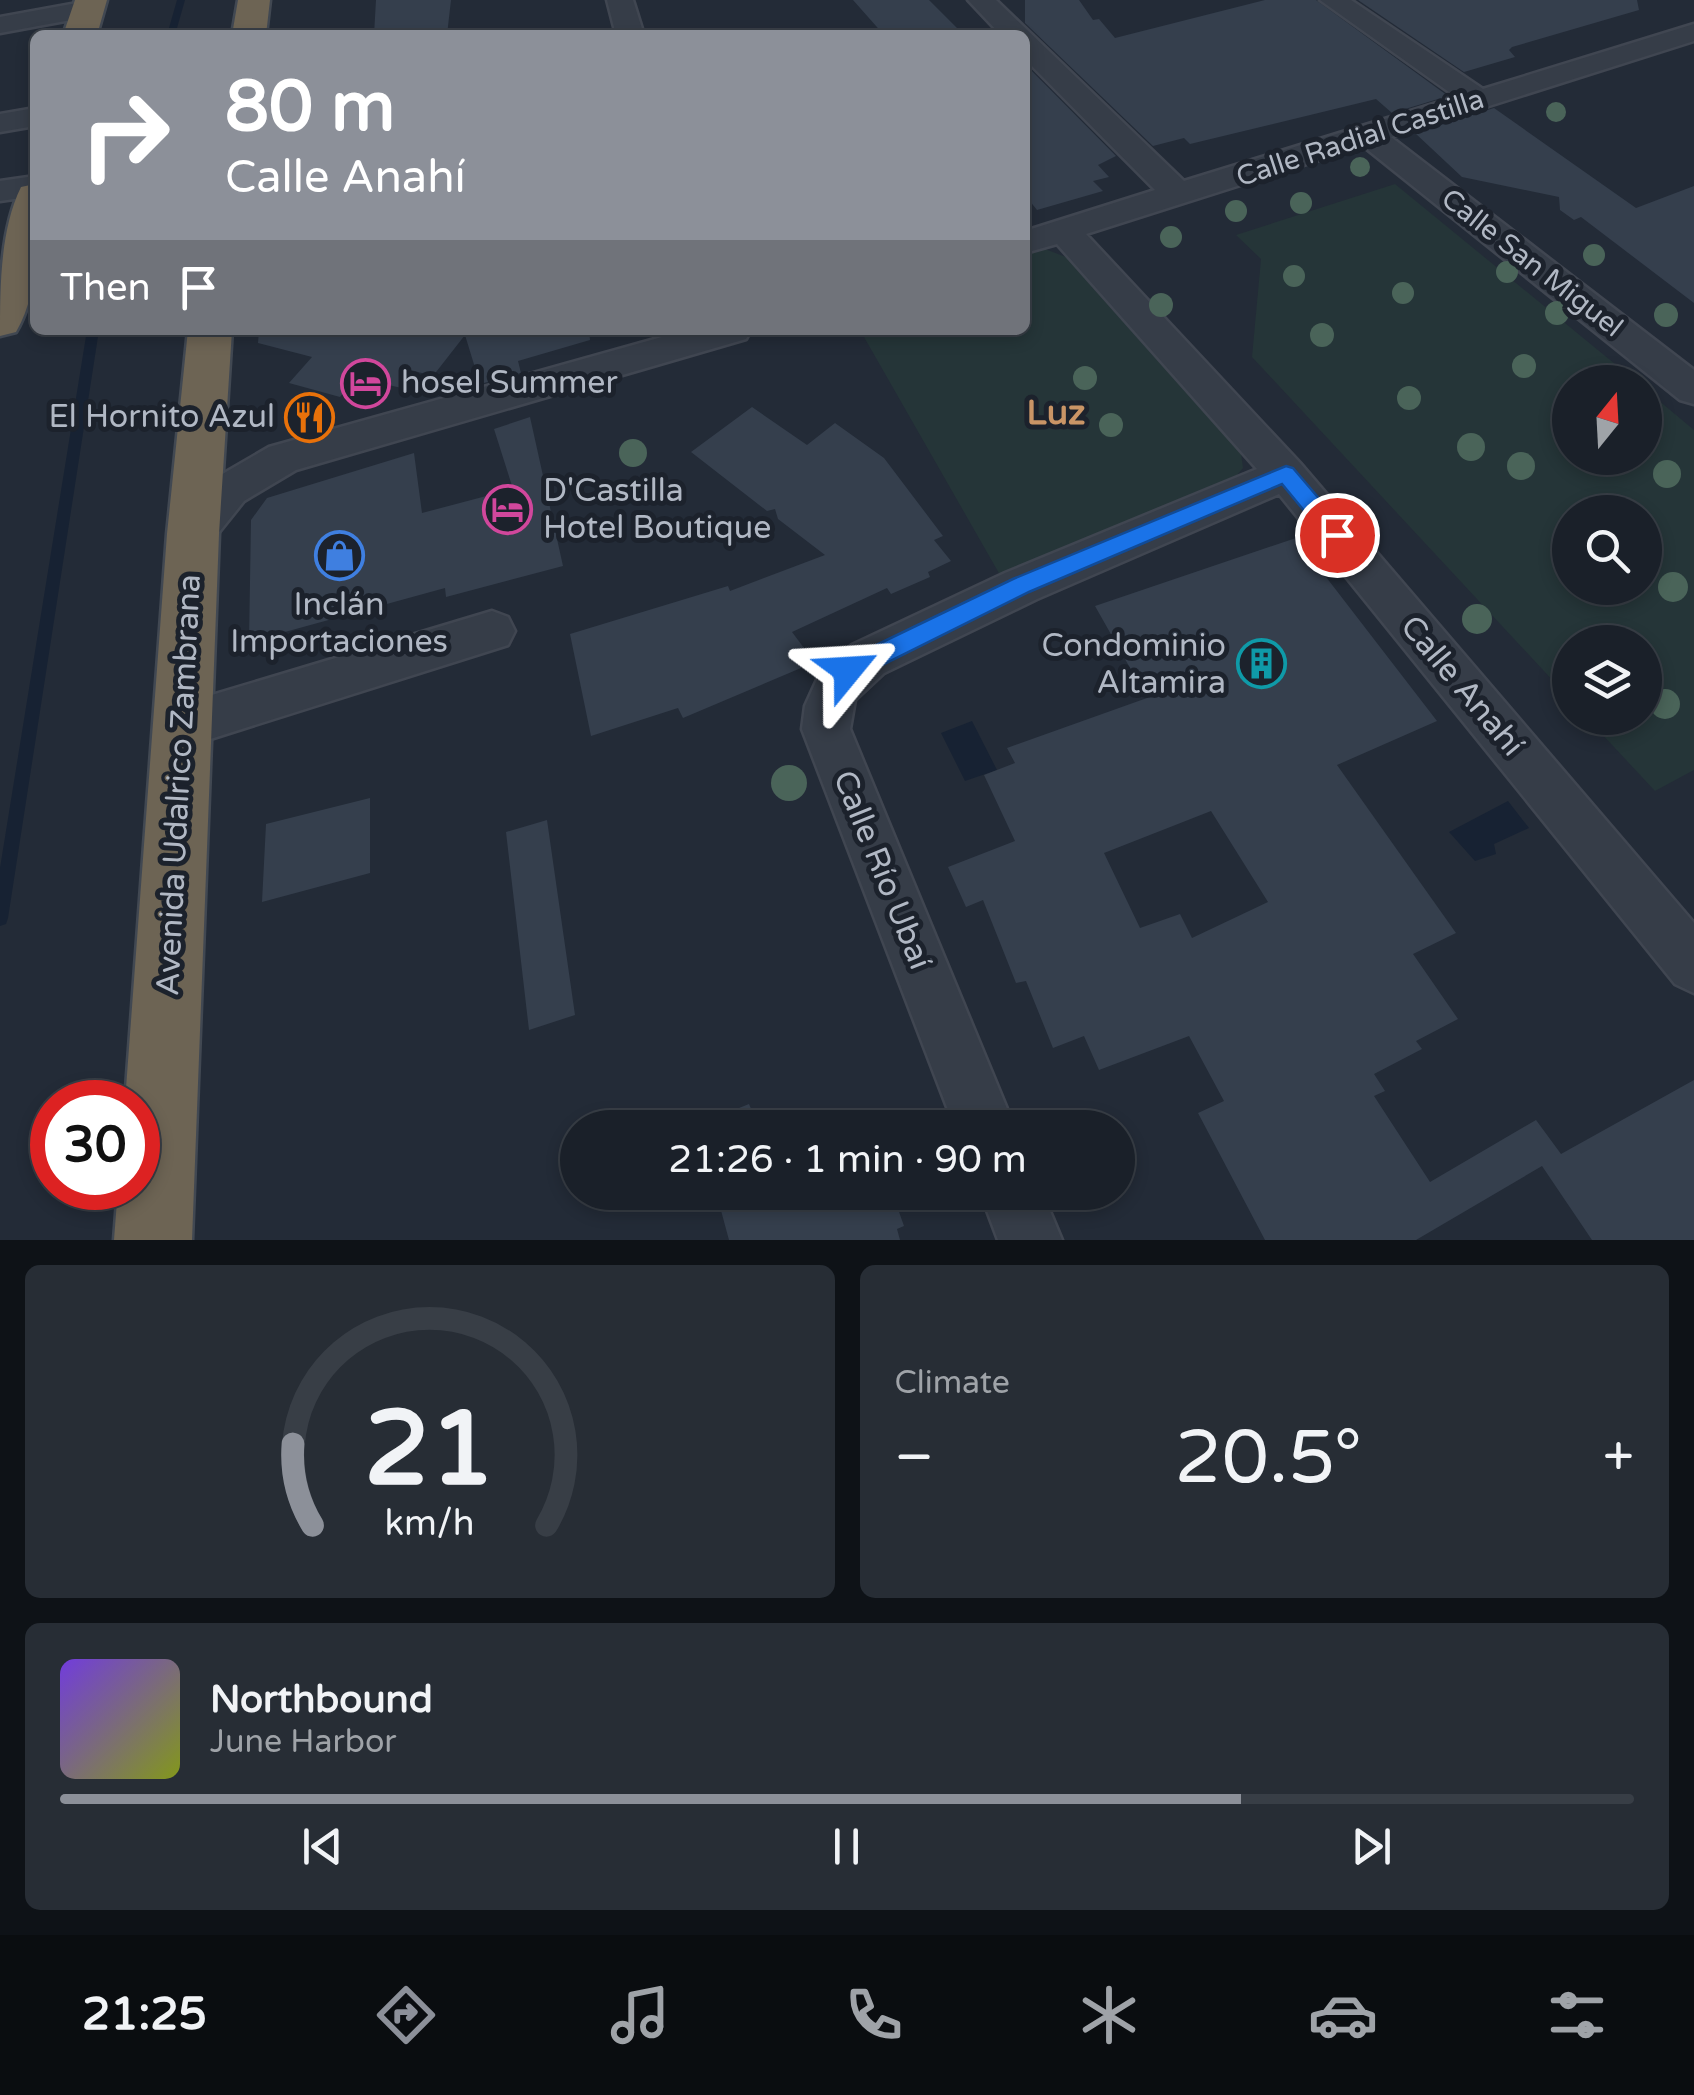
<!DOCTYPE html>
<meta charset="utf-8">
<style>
:root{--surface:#1a2029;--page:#272d35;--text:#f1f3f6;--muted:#9fa3a8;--line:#383e46;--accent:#8c9099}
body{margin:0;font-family:"Varela Round",sans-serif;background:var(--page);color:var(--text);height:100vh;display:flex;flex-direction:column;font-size:38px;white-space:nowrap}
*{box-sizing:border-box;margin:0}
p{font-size:32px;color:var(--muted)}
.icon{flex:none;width:55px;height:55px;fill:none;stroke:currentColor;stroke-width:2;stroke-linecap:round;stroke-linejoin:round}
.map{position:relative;height:1240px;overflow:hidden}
.details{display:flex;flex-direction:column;gap:25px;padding:25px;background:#0e1217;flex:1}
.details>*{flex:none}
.guide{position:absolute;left:30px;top:30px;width:1000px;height:305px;border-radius:15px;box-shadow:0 5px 15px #0003,0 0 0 2px var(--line);background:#8c9099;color:#fff;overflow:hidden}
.needle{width:65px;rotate:18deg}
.fabs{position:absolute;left:1552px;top:365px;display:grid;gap:20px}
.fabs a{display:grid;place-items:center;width:110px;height:110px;border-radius:50%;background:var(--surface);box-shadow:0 5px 15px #0003,0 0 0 2px var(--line);font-size:50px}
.speed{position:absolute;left:30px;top:1080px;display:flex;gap:20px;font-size:50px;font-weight:700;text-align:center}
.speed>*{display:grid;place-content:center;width:130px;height:130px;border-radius:50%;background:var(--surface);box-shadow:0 5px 15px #0003,0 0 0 2px var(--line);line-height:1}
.speed .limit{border:15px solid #d22;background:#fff;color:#111}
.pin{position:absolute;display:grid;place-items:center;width:85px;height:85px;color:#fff;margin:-42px;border:5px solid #fff;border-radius:50%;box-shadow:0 2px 10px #0007}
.me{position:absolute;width:110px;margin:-55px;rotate:63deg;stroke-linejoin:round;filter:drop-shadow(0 0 8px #0008)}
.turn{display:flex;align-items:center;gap:35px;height:210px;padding:0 30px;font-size:45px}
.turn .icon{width:130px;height:130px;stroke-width:2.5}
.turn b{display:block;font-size:70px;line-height:85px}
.then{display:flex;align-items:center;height:95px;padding:0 30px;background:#0003;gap:20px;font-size:38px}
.big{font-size:75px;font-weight:600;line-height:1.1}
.details .tile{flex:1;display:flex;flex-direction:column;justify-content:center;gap:15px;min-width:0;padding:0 35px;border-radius:15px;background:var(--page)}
.details .dial{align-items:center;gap:0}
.dial svg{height:260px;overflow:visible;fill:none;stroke:var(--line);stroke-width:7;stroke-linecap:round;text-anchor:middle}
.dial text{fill:var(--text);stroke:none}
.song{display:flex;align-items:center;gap:30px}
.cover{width:120px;height:120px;border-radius:15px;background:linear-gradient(135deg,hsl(260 70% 55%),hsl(70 70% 35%))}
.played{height:10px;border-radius:5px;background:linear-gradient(90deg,var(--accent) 75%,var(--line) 75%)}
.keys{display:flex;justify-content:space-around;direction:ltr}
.heat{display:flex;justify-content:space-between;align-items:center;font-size:55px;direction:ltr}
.details .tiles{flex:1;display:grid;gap:25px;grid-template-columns:1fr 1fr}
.tile:last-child{grid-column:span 2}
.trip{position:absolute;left:560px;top:1110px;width:575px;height:100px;border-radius:50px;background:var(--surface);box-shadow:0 5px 15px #0003,0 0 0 2px var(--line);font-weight:600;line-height:100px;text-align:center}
.menu{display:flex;height:160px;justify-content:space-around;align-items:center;background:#0a0d10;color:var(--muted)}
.menu .icon{width:70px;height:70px}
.menu .selected{color:var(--accent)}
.menu b{font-size:45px;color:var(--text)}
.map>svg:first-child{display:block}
</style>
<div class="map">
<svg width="1694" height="1240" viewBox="0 0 1694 1240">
<rect width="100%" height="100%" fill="#232b37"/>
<!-- green -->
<path fill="#253538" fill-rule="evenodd" d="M 1395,184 L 1637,382 L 1570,382 L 1570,458 L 1645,458 L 1645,389 L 1694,430 L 1694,770 L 1655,791 L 1587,718 L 1645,718 L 1645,642 L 1570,642 L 1570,699 L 1252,357 L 1261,259 L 1236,235 ZM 1570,512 L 1645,512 L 1645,588 L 1570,588 Z
M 1045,249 L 1071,259 L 1241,453 L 1243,468 L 1237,475 L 1000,575 L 860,330 L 1025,330 L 1025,253 Z"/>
<!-- water -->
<path fill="#172233" d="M 972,721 L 997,770 L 965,781 L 941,733 Z
M 1508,801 L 1529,828 L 1494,844 L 1496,854 L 1475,861 L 1449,832 Z"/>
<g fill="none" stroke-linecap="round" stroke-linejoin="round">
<!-- stream -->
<path fill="#172233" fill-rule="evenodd" d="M 177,0 L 185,0 L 175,35 L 167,35 Z
M 87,330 L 99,330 L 8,918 L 6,924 L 0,926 L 0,868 Z"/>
</g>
<!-- building -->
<path fill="#353f4d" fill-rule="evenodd" d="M 376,0 L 451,0 L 447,35 L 374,35 Z
M 853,0 L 929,0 L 964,35 L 884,35 Z
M 1025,0 L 1079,0 L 1093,20 L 1099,19 L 1115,38 L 1265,0 L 1316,0 L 1448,96 L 1392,113 L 1376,99 L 1190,144 L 1184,138 L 1153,146 L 1025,23 Z
M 1358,0 L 1637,0 L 1639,10 L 1512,47 L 1509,50 L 1515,57 L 1464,72 Z
M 1025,64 L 1116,156 L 1098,165 L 1109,177 L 1093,181 L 1103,191 L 1037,210 L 1025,195 Z
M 1494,108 L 1636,208 L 1694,186 L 1694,303 L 1581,217 L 1574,220 L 1560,210 L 1559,197 L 1462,177 L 1415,133 Z
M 259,330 L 589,330 L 590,340 L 518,361 L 521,373 L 480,384 L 465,335 L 433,376 L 403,368 L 406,389 L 371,381 L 363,390 L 349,386 L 340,397 L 289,383 L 312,357 L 258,343 Z
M 752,407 L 807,445 L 835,423 L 884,458 L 943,536 L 934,540 L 951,561 L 928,572 L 930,577 L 891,594 L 887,588 L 792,632 L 807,652 L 801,668 L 683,718 L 678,708 L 591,736 L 570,634 L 728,586 L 730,591 L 825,555 L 778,519 L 775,509 L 767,511 L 691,452 Z
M 530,417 L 563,566 L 446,597 L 445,588 L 249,642 L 251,520 L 267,498 L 414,453 L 422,513 L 513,489 L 494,429 Z
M 1296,538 L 1437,721 L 1337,765 L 1456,933 L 1413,954 L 1458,1019 L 1416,1041 L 1422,1049 L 1374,1074 L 1385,1091 L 1374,1096 L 1430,1182 L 1536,1120 L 1561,1154 L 1694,1080 L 1694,1240 L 1592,1240 L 1542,1166 L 1416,1240 L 1265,1240 L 1198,1113 L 1224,1101 L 1189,1036 L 1099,1070 L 1084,1036 L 1053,1048 L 1026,981 L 1016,983 L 983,900 L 966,907 L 948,867 L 1015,841 L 984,775 L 1015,763 L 1007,748 L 1147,698 L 1095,606 ZM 1211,811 L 1268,902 L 1192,938 L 1180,914 L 1140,928 L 1104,853 Z
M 370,798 L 370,873 L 262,902 L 266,824 Z
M 547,820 L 575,1015 L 529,1030 L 506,832 Z
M 749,1104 L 752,1111 L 760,1108 L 766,1128 L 717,1128 L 714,1118 Z
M 716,1192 L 892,1192 L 904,1226 L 897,1229 L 900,1240 L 729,1240 Z"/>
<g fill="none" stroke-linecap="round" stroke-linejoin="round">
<defs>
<path id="minor" d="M 607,0 L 633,0 L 644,35 L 616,35 Z
M 968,0 L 996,0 L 1184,181 L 1456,97 L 1320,0 L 1351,0 L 1483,89 L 1694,24 L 1694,41 L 1391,137 L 1694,370 L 1694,404 L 1680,400 L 1363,146 L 1086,234 L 1300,463 L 1694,923 L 1694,993 L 1675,984 L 1279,494 L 1037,599 L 884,673 L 855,700 L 850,729 L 1015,1128 L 955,1128 L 802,729 L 805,706 L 820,673 L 852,645 L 1005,573 L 1257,469 L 1057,244 L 1025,253 L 1025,231 L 1155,190 L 1025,59 L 1025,35 L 1001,35 Z
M 88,1 L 102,9 L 98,15 L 0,33 L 0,17 Z
M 35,108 L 35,126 L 0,132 L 0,114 Z
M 35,176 L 35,196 L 0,201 L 0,181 Z
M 687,330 L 751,330 L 746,339 L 296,470 L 244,501 L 208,546 L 193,551 L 178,546 L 172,534 L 214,479 L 269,447 Z
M 492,611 L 508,617 L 515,631 L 508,645 L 182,748 L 165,742 L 158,726 L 165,710 L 182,704 Z
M 980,1192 L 1042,1192 L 1062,1240 L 998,1240 Z"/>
<path id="highway" d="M 75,0 L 107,0 L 97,35 L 63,35 Z
M 238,0 L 270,0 L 266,35 L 232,35 Z
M 35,184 C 35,232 42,288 16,332 L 0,336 C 0,288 0,230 21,187 Z
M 188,330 L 232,330 L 219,534 L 192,1240 L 114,1240 L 118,1188 L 138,1188 L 138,1102 L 125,1102 L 167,534 Z"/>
</defs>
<!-- minor casing -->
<use href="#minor" stroke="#404651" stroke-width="5"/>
<!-- highway casing -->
<use href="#highway" stroke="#414852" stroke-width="5"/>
<!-- minor -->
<use href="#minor" fill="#363d48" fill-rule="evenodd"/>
<!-- highway -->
<use href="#highway" fill="#6d6454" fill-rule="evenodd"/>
</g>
<!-- trees -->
<g fill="#4a6459">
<circle cx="1556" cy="112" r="10"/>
<circle cx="1360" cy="167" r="10"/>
<circle cx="1301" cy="203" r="11"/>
<circle cx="1236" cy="211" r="11"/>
<circle cx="1171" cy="237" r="11"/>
<circle cx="1594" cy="255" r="11"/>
<circle cx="1507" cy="272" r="11"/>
<circle cx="1294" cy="276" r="11"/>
<circle cx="1403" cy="293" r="11"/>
<circle cx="1161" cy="305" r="12"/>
<circle cx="1557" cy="313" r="12"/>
<circle cx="1666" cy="315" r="12"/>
<circle cx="1322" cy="335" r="12"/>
<circle cx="1524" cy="366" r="12"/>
<circle cx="1085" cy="378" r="12"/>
<circle cx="1409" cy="398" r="12"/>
<circle cx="1111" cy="425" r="12"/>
<circle cx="1471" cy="447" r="14"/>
<circle cx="633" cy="453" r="14"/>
<circle cx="1521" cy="466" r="14"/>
<circle cx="1667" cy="474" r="14"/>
<circle cx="1673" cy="587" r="15"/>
<circle cx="1477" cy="619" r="15"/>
<circle cx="1665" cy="704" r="15"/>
<circle cx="789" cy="783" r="18"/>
</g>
<!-- route -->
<path fill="#1a73e8" stroke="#114b97" stroke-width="2.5" d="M 1286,466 L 1293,468 L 1345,529 L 1348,535 L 1345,541 L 1329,541 L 1282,484 L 1029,592 L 856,678 L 848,681 L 839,678 L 836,670 L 839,663 L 1013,579 Z"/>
<!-- icons -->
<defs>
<symbol id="hotel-ring" viewBox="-11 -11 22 22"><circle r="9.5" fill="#1c222c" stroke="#d1479c" stroke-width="1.5"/><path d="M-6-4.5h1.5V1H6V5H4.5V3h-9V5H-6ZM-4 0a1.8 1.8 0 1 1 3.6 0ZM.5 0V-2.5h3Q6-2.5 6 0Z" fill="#d1479c"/></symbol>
<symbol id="restaurant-ring" viewBox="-11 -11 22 22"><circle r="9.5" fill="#1c222c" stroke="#e8710a" stroke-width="1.5"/><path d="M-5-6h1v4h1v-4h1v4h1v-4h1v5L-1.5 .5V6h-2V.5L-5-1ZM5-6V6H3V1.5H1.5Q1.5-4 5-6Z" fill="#e8710a"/></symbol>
<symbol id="shop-ring" viewBox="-11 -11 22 22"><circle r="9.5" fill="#1c222c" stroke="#3f7fe0" stroke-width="1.5"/><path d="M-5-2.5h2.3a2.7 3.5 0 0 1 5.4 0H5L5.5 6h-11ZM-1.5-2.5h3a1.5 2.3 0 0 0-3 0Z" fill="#3f7fe0"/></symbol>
<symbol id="building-ring" viewBox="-11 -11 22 22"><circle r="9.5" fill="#1c222c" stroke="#0f9aa8" stroke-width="1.5"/><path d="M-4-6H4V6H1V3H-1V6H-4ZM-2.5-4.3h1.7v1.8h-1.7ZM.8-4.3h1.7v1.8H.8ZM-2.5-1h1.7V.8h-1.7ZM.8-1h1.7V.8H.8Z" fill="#0f9aa8"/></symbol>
</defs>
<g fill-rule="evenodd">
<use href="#hotel-ring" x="338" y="356" width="55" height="55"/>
<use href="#restaurant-ring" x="282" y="390" width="55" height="55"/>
<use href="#hotel-ring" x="480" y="482" width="55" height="55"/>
<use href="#shop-ring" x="312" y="528" width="55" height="55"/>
<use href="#building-ring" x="1234" y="636" width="55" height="55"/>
</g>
<g text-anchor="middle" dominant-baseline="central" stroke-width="10" stroke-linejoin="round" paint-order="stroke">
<!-- far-street labels -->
<g font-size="28" fill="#b1b8c4" stroke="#1c222c">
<text transform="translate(1360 138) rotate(-18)">Calle Radial Castilla</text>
<text transform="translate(1532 263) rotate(38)">Calle San Miguel</text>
</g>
<!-- poi labels -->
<g font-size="32" fill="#b1b8c4" stroke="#1c222c" text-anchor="start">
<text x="401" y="383">hosel Summer</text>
<text x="275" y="417" text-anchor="end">El Hornito Azul</text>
<text x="543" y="491">D'Castilla<tspan x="543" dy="37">Hotel Boutique</tspan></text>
<text x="339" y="605" text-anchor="middle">Inclán<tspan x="339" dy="37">Importaciones</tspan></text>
<text x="1226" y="646" text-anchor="end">Condominio<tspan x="1226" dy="37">Altamira</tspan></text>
</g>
<!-- street labels -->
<g font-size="32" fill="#b1b8c4" stroke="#1c222c">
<text transform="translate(1462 686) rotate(50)">Calle Anahí</text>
<text transform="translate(179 785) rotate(-87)">Avenida Udalrico Zambrana</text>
<text transform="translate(882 870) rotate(68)">Calle Río Ubaí</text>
</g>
<!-- neighbourhood labels -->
<g font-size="35" font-weight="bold" fill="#ca9566" stroke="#1c222c">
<text x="1056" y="413">Luz</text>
</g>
</g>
</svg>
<div class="fabs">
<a><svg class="needle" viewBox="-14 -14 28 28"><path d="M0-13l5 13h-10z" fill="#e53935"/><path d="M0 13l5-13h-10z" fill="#9fa3a8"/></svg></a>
<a><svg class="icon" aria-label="search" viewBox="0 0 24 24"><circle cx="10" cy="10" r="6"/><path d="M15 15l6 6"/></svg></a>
<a><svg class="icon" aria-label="layers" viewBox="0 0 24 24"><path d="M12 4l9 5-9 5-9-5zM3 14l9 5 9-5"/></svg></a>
</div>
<div class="speed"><div class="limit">30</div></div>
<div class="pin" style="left:1337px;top:535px;background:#d93025"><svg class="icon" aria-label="arrive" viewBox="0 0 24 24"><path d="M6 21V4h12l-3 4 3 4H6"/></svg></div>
<svg class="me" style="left:848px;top:670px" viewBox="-20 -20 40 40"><path d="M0-17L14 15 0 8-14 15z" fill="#1a73e8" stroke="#fff" stroke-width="4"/></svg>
<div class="trip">21:26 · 1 min · 90 m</div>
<div class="guide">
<div class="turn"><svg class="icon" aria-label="right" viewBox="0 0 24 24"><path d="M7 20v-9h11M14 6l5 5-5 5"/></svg><div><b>80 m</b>Calle Anahí</div></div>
<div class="then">Then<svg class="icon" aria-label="arrive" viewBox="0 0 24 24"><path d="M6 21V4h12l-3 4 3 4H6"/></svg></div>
</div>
</div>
<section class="details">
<div class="tiles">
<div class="tile dial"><svg viewBox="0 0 100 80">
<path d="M14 69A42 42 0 1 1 86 69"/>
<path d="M14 69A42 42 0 0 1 8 44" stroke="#8c9099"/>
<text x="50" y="56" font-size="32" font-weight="700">21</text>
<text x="50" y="72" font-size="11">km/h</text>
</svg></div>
<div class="tile"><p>Climate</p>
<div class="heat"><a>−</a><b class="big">20.5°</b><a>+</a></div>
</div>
<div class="tile">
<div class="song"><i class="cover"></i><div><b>Northbound</b><p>June Harbor</p></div></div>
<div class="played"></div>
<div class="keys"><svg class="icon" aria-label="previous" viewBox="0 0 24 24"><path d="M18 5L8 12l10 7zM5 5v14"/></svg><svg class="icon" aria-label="pause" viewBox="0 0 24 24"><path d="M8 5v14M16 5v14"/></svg><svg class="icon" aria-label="next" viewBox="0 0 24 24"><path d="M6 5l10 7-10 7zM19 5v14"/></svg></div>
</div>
</div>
</section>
<nav class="menu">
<b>21:25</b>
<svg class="icon selected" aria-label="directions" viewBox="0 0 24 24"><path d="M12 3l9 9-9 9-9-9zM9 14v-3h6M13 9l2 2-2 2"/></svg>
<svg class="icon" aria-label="music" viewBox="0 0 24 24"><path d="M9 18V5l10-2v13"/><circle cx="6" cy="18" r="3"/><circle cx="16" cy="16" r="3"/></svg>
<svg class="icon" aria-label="phone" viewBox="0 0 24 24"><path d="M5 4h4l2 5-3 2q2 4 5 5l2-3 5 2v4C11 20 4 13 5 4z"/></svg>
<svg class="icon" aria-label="climate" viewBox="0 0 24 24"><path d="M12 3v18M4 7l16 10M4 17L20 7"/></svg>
<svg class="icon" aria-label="car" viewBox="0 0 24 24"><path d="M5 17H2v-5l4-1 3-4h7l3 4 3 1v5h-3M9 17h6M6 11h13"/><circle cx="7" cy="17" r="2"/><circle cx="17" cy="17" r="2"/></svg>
<svg class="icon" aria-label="filters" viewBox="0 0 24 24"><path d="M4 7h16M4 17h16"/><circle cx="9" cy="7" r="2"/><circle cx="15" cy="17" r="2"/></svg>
</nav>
